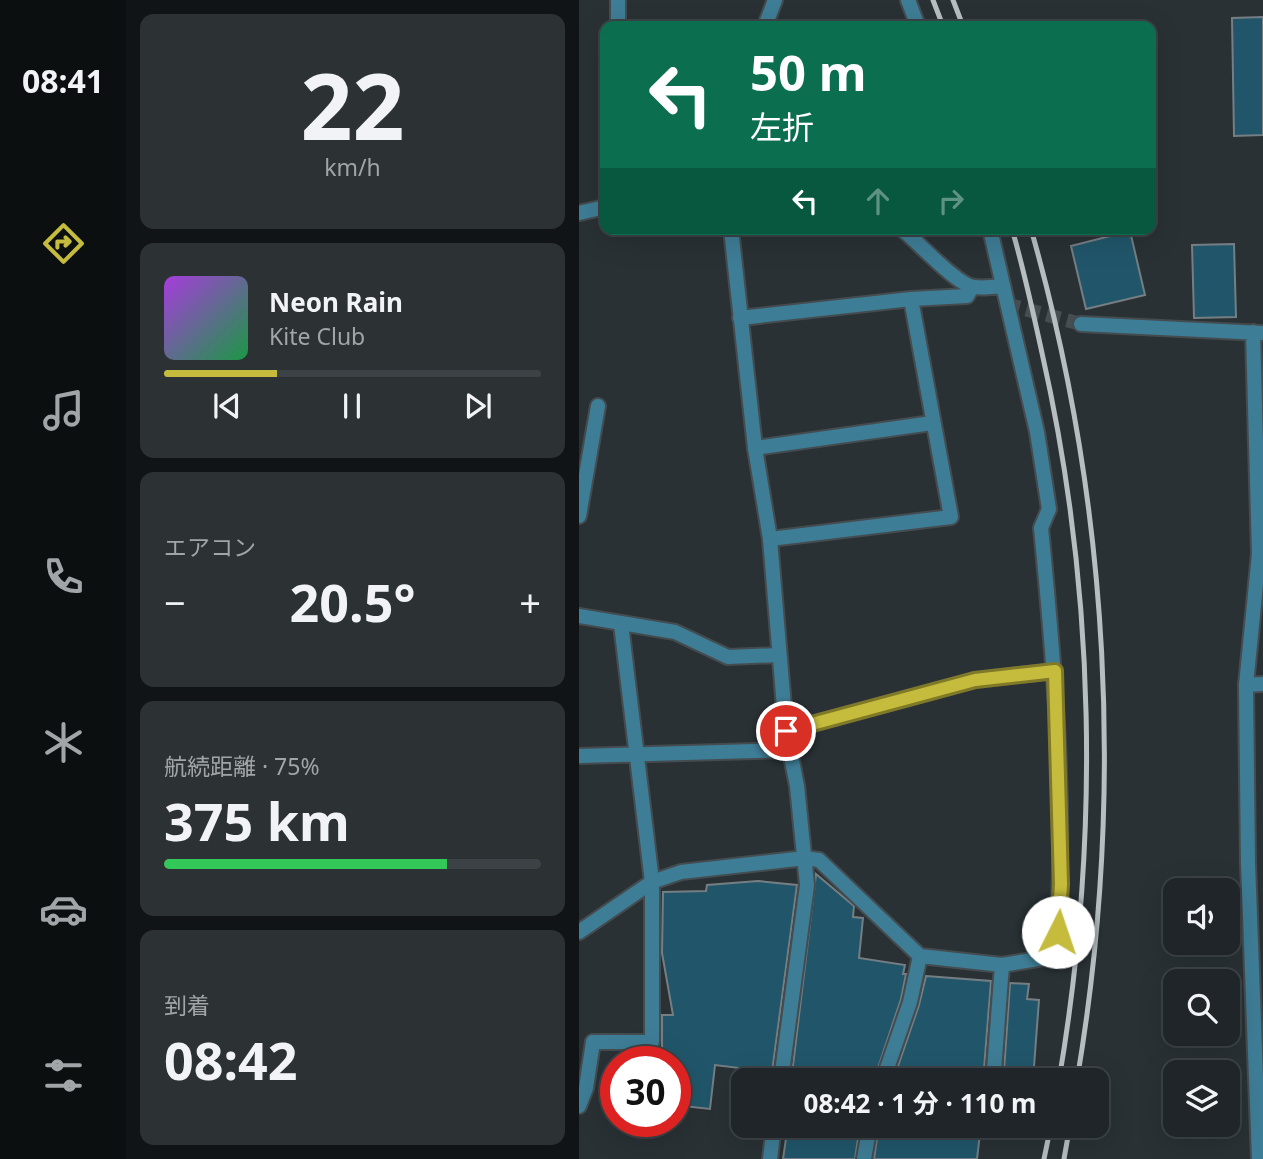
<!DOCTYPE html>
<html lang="ja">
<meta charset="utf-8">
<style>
:root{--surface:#1f2528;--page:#2c3134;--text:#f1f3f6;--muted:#a1a5a8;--line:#3c4245;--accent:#c5bc3d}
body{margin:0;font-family:"Noto Sans","Noto Sans JP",sans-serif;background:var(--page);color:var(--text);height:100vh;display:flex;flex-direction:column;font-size:26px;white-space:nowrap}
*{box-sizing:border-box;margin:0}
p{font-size:23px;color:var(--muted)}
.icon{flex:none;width:38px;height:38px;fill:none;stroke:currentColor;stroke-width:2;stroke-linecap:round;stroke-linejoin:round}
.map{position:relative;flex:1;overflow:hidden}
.side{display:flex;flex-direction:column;gap:14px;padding:14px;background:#111416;width:453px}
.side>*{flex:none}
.top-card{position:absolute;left:21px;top:21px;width:556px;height:214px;border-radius:14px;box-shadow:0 7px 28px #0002,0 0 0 2px var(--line);background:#0b6e4f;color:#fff;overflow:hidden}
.controls{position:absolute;left:584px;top:878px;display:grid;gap:14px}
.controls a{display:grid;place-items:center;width:77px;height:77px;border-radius:14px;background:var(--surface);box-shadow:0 7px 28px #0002,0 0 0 2px var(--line);font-size:35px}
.speed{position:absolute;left:21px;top:1046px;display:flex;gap:14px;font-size:35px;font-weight:700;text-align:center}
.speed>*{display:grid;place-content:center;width:91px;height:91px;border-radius:50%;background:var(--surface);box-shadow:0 7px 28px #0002,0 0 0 2px var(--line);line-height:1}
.speed .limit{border:10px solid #d22;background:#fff;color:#111}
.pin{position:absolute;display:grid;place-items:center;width:60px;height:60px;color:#fff;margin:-30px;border:4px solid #fff;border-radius:50%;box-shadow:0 2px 7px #0007}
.me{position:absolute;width:77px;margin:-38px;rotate:4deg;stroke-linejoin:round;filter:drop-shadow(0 0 5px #0008)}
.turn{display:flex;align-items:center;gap:24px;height:147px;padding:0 35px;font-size:32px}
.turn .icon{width:91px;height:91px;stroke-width:2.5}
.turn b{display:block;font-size:49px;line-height:60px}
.lanes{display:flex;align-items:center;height:66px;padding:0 35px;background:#0003;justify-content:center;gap:35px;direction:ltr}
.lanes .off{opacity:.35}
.big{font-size:52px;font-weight:700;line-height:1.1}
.side .tile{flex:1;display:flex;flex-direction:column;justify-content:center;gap:10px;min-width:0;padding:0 24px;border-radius:14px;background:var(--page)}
.side .dial{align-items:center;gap:0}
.dial b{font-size:91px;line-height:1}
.song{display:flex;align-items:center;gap:21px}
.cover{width:84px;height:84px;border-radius:10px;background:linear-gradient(135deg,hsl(280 70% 55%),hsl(140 70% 35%))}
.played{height:7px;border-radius:4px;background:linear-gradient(90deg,var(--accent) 30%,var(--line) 30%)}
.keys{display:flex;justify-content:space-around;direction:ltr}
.heat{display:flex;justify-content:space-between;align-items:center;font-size:38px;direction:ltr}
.charge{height:10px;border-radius:5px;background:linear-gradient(90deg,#34c759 75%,var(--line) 0)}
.trip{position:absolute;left:152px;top:1068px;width:378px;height:70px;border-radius:14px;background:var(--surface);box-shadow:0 7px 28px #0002,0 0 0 2px var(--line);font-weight:700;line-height:70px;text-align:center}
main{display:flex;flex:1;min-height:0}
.tabs{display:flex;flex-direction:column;width:126px;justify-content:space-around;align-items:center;background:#0c0f10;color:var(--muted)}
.tabs .icon{width:49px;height:49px}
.tabs .selected{color:var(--accent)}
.tabs b{font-size:32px;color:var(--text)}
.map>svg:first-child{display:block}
</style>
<main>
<nav class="tabs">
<b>08:41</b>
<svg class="icon selected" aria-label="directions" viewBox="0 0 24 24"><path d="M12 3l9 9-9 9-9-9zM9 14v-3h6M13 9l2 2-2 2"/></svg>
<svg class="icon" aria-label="music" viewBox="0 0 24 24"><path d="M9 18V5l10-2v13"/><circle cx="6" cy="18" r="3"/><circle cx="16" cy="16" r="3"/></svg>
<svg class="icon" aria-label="phone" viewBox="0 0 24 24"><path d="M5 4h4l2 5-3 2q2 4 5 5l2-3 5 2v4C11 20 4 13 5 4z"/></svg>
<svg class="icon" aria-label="climate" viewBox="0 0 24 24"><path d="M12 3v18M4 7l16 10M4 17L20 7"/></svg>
<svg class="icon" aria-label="car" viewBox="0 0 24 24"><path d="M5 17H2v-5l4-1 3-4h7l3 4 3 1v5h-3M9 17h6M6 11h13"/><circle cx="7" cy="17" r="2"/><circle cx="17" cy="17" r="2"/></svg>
<svg class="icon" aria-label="filters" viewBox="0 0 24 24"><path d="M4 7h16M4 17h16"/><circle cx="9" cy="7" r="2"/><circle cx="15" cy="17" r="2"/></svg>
</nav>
<section class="side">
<div class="tile dial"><b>22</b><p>km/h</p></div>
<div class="tile">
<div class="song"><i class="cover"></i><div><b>Neon Rain</b><p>Kite Club</p></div></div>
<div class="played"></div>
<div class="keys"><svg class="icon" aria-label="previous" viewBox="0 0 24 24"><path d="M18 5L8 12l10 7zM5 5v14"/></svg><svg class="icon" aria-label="pause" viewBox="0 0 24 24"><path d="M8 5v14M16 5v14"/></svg><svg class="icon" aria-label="next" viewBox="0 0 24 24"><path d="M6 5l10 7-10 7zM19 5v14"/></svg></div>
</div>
<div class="tile"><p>エアコン</p>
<div class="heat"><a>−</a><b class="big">20.5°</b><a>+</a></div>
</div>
<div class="tile"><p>航続距離 · 75%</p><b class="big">375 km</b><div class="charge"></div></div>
<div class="tile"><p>到着</p><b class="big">08:42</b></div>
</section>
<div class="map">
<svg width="684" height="1159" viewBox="0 0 684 1159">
<rect width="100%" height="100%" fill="#293135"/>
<!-- building -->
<path fill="#21566a" stroke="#747e83" stroke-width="2" d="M 684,17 L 684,135 L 655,136 L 653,18 Z
M 551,231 L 566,295 L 507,309 L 492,246 Z
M 655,244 L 657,317 L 615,318 L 613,245 Z
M 237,874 L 275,906 L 274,917 L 284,918 L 280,958 L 326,965 L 324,974 L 327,974 L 322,999 L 295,1080 L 239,1080 L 215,1078 L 213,1074 Z
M 179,881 L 218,885 L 193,1072 L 136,1065 L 131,1109 L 96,1105 L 96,1062 L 83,1062 L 83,1015 L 94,1015 L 83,953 L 84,892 L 127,891 L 128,885 Z
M 347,976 L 412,981 L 405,1069 L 408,1076 L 372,1072 L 371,1077 L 318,1069 L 340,1005 Z
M 431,983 L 450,984 L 448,999 L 460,1000 L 454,1080 L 420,1078 L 425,1071 Z
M 209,1125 L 281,1125 L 276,1159 L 204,1159 Z
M 300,1125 L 402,1125 L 398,1159 L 295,1159 Z"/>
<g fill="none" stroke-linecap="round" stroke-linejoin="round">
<!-- minor-tunnel -->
<path stroke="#464e52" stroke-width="14" stroke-dasharray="14 7" stroke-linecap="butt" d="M 427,304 L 502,324"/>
<defs>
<path id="service" d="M 39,0 L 39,26
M 161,318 L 332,299 L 388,296 L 393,287
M 176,448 L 353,423
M 0,516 L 19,406
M 191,539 L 372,517 L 332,299
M 0,616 L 96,632 L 149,657 L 199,655
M 667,685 L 684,684
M 207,731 L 396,680 L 476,671
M 0,756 L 211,750
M 14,1042 L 73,1042 L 73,882 L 42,624
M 304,1080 L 331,1002 L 341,956
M 285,1159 L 291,1125"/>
<path id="minor" d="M 329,0 L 339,26
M 186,26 L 196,0
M 0,213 L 26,207
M 152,229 L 176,448 L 191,539 L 207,731 L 218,786 L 228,885 L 202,1080
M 323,229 C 340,243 378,285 395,287 C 403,288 414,287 422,286
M 411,229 L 458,432 L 470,509 L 462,528 C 476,670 488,813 477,956 L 423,965
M 502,324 L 682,333
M 674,332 L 680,554 L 667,685 L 669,863 L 680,1159
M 0,932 L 73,882 L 102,872 L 226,858 L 240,860 L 341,956 L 423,965 L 415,1070
M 0,1106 L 7,1088 L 14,1042
M 191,1159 L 195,1125"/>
</defs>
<!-- service casing -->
<use href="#service" stroke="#444c50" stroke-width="18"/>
<!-- minor casing -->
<use href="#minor" stroke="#444c50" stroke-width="18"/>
<!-- service -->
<use href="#service" stroke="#3e7d96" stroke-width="14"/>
<!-- minor -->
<use href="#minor" stroke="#3e7d96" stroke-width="14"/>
<!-- rail -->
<path stroke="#b7bec1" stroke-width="5" d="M 354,0 L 364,26
M 374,0 L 384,26
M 433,229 C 445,270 454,312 463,353 C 517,592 521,839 480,1080
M 452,229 C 531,506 546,797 498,1080
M 465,1159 L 472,1125
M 485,1159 L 491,1125"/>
</g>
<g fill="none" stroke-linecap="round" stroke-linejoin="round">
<defs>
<path id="route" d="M 207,731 L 396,680 L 476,671 L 482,884 L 479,932"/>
</defs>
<!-- route casing -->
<use href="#route" stroke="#807a28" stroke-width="18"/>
<!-- route -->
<use href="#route" stroke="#c5bc3d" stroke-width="12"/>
</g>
</svg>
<div class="controls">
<a><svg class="icon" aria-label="sound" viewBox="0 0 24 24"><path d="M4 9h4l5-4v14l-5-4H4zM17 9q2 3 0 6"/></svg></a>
<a><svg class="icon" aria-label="search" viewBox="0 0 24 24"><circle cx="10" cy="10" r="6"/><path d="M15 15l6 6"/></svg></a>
<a><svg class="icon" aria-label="layers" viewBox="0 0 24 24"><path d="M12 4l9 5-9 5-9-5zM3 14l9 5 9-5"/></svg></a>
</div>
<div class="speed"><div class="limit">30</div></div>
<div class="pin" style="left:207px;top:731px;background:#d93025"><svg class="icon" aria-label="arrive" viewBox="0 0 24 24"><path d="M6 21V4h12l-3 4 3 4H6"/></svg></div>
<svg class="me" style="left:479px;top:932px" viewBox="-20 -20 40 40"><circle r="19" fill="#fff"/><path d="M0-13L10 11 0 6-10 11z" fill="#c5bc3d"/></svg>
<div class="trip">08:42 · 1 分 · 110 m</div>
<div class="top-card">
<div class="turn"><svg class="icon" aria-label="left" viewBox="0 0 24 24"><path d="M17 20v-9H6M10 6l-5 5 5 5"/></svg><div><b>50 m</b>左折</div></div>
<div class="lanes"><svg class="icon" aria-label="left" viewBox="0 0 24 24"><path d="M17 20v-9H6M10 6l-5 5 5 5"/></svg><svg class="icon off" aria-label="ahead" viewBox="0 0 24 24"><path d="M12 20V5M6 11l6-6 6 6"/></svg><svg class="icon off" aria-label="right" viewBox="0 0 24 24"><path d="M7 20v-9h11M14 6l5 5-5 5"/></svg></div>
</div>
</div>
</main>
